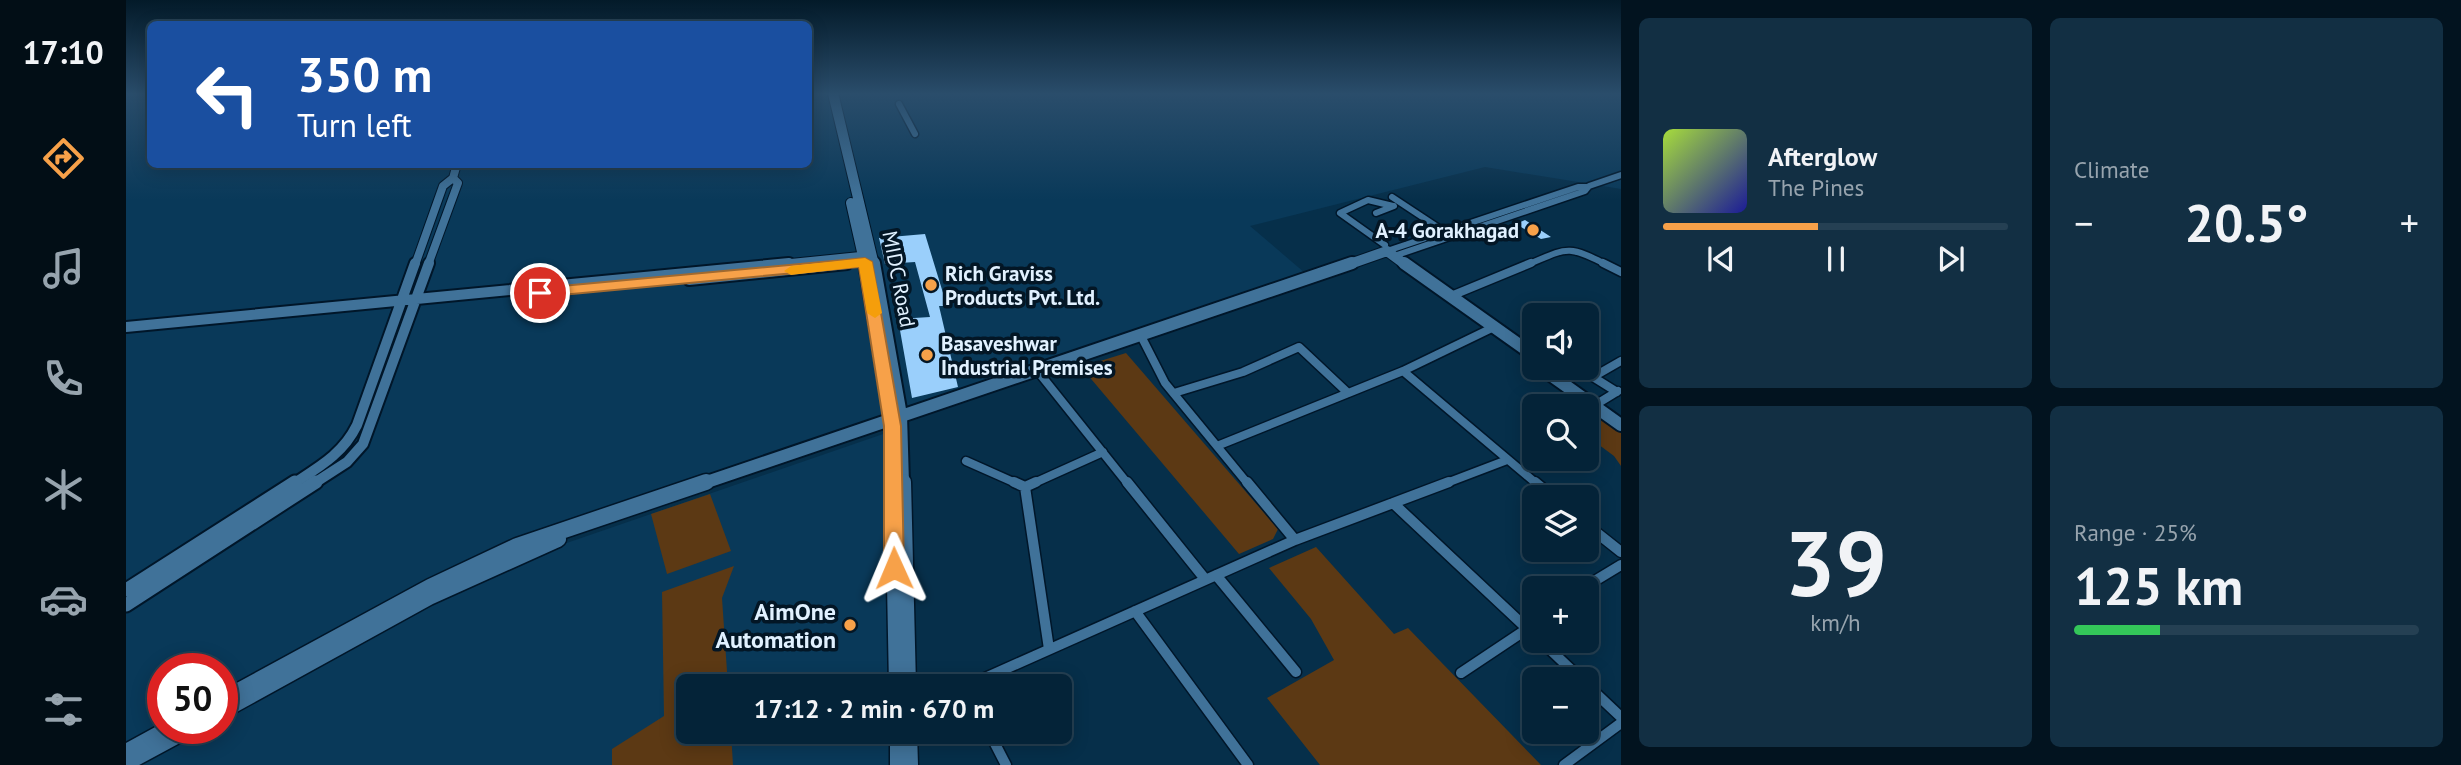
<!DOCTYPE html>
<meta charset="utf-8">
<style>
:root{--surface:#042338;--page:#122f43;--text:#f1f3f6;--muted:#97a4ae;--line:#254053;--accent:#f7a149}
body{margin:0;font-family:"PT Sans",sans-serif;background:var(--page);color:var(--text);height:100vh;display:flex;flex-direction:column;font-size:26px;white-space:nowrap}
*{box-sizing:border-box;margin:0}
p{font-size:23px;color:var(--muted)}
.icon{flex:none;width:38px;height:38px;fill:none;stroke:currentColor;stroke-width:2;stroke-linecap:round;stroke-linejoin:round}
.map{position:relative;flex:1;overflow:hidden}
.side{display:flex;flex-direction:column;gap:18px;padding:18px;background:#02131f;width:840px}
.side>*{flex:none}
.banner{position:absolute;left:21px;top:21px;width:665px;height:147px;border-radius:10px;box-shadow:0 4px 18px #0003,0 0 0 2px var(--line);background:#1a4fa0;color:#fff;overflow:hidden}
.buttons{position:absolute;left:1396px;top:303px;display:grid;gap:14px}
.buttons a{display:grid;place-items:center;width:77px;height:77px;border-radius:10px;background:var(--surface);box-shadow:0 4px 18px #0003,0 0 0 2px var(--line);font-size:35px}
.speed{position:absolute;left:21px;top:653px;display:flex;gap:14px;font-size:35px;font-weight:700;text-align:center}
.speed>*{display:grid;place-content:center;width:91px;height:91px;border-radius:50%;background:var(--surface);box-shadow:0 4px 18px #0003,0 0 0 2px var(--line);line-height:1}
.speed .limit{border:10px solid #d22;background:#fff;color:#111}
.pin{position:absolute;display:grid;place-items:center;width:60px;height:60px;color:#fff;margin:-30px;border:4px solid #fff;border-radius:50%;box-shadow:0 2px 7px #0007}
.me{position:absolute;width:77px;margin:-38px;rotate:359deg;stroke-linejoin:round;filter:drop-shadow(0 0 5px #0008)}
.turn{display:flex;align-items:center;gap:24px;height:147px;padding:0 35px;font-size:32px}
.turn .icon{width:91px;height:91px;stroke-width:2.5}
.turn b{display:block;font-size:49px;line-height:60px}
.big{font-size:52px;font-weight:700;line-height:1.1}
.side .tile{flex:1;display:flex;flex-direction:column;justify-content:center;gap:10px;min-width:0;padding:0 24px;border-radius:10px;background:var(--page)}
.side .dial{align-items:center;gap:0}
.dial b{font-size:91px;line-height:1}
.song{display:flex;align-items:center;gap:21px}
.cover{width:84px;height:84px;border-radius:10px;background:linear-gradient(135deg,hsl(80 70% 55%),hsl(240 70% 35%))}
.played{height:7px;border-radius:4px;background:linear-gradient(90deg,var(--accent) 45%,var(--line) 45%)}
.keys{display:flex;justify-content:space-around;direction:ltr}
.heat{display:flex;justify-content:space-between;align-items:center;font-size:38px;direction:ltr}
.charge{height:10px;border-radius:5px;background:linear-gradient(90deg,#34c759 25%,var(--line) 0)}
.side .tiles{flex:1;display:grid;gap:18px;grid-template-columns:repeat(2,1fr)}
.trip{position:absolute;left:550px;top:674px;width:396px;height:70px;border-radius:10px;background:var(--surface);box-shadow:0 4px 18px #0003,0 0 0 2px var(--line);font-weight:700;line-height:70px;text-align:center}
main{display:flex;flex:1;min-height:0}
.menu{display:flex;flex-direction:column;width:126px;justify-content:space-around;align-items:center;background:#020e16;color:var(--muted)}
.menu .icon{width:49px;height:49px}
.menu .active{color:var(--accent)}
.menu b{font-size:32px;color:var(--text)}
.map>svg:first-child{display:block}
</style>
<main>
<nav class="menu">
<b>17:10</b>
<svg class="icon active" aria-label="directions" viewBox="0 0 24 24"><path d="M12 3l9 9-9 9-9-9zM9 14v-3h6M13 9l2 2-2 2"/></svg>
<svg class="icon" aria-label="music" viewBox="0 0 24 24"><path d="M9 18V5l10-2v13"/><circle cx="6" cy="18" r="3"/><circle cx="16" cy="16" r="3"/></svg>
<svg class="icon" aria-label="phone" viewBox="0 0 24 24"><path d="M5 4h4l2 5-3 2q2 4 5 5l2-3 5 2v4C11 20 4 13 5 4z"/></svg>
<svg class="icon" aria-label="climate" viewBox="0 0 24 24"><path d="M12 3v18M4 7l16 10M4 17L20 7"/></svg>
<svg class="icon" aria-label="car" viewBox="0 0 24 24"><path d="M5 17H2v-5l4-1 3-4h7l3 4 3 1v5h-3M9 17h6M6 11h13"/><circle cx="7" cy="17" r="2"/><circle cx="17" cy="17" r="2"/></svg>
<svg class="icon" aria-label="filters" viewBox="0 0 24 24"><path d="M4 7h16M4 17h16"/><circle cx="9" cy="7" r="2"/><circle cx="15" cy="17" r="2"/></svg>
</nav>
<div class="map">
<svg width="1495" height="765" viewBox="0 0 1495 765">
<rect width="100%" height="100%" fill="#062f4a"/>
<!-- built -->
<path fill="#093959" d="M 0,93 L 24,93 L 24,164 L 682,164 L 683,93 L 1495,93 L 1495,189 L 1359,167 L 1124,226 L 1186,279 L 340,563 L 96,692 L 96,668 L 37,668 L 37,723 L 0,743 Z
M 763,432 L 764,686 L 562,686 L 562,732 L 764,732 L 764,765 L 6,765 L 74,728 L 96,728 L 96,716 L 371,567 Z"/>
<!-- green -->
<path fill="#5c3914" d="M 1000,353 L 1152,529 L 1147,539 L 1113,554 L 955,367 Z
M 1461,409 L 1495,433 L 1495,466 L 1488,456 L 1461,436 Z
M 584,494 L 605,551 L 541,574 L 525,514 Z
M 1190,547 L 1268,634 L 1282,628 L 1415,765 L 1194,765 L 1141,698 L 1208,660 L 1185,619 L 1143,568 Z
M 608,566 L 596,598 L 602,686 L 562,686 L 562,732 L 605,732 L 607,765 L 486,765 L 486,749 L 538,716 L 536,592 Z"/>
<!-- building -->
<path fill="#9acffb" d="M 1399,220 L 1425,237 L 1415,239 L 1390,224 Z
M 799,234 L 821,306 L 813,306 L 832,387 L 786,398 L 772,319 L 804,317 L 789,262 L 759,264 L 753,238 Z"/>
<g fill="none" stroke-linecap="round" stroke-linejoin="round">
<defs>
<path id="minor-far2" d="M 773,104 L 789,134
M 1266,197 L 1319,232
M 1250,213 L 1268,206
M 1259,245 L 1214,213 L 1242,200 L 1267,206
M 1261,251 L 1452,187 L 1462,187
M 1268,256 L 1459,191 L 1463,186 L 1495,175
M 1401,265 C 1441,248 1441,244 1481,265"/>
<path id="minor-far1" d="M 1477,263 L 1495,272
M 1325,296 L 1405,263
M 1014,334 L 1039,383 L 1122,484
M 910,369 L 1002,484
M 1277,371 L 1411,484
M 1491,392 L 1467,377 L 1495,361
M 1048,393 L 1117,372 L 1173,347 L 1222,393
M 1474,402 L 1492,391
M 1091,446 L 1277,371 L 1368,327
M 840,461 L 892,484
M 906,484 L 977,452
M 1318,484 L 1381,460"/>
<path id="minor" d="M 888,482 L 899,487 L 910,482
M 1001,482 L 1079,579
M 1121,482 L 1169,540
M 1409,482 L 1427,497
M 899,487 L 923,649
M 1267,503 L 1409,636
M 1461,525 L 1495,552
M 1090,575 L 1170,672
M 1457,588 L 1495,565
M 1009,611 L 1122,765
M 1414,640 L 1455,679
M 1335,673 L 1401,629
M 1461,685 L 1495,717
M 841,686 L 1169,540 L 1323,482
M 863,732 L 880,765
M 1438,765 L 1495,723"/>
<path id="tertiary-far2" d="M 289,265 L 317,186 L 327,178 L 331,164
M 302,265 L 332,183 L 327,178
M 645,265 L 744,255
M 716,265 L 721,264"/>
<path id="tertiary-far1" d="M 563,280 L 721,264
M 0,327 L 663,263
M 167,484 C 193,467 217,454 231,425 L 289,263
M 187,484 L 221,462 L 237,444 L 303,263"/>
<path id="tertiary" d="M 0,590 L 169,482
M 0,605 L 190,482"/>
<path id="secondary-far2" d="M 707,93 L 748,265
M 725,203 L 739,265
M 1221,265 L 1261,251 L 1280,265"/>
<path id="secondary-far1" d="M 739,263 L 766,426 L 767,484
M 748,263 L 775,415 L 777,484
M 1278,263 L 1409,356
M 1415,368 L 1495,425
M 575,484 L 1226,263"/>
<path id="secondary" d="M 767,482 L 771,686
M 777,482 L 782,686
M 96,700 L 304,587 L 391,546 L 580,482
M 96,711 L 303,597 L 432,539
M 772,732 L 772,765
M 783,732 L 784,765
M 0,752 L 44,728
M 0,763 L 65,728"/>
</defs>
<!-- minor-far2 casing -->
<use href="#minor-far2" stroke="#001629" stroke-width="9"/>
<!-- minor-far1 casing -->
<use href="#minor-far1" stroke="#001629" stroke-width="11"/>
<!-- minor casing -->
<use href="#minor" stroke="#001629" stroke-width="13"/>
<!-- tertiary-far2 casing -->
<use href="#tertiary-far2" stroke="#001629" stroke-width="10"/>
<!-- tertiary-far1 casing -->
<use href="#tertiary-far1" stroke="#001629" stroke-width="14"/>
<!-- tertiary casing -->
<use href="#tertiary" stroke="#001629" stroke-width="17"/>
<!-- secondary-far2 casing -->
<use href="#secondary-far2" stroke="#001629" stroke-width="12"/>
<!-- secondary-far1 casing -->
<use href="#secondary-far1" stroke="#001629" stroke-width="16"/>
<!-- secondary casing -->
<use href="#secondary" stroke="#001629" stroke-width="19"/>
<!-- minor-far2 -->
<use href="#minor-far2" stroke="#407299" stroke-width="6"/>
<!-- minor-far1 -->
<use href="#minor-far1" stroke="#407299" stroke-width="8"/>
<!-- minor -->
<use href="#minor" stroke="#407299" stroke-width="10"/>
<!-- tertiary-far2 -->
<use href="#tertiary-far2" stroke="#407299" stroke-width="8"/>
<!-- tertiary-far1 -->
<use href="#tertiary-far1" stroke="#407299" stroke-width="10"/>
<!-- tertiary -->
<use href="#tertiary" stroke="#407299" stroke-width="13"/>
<!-- secondary-far2 -->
<use href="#secondary-far2" stroke="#407299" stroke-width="10"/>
<!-- secondary-far1 -->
<use href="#secondary-far1" stroke="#407299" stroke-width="12"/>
<!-- secondary -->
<use href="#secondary" stroke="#407299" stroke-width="16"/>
</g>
<!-- sky -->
<linearGradient id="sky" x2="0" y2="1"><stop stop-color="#031a29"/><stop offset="0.47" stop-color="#2a4d6b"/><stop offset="1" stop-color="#2a4d6b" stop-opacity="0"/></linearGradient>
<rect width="1495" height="200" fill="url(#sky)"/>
<!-- route -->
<path fill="#f7a149" stroke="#a1692f" stroke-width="2" d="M 739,258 L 746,262 L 775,426 L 778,568 L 775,574 L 768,577 L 761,574 L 758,568 L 758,426 L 733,267 L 414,297 L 407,293 L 414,288 Z"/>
<!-- slow -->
<path fill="#f59e0b" d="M 739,258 L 746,262 L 756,313 L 749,318 L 741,313 L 733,267 L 665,275 L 658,271 L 665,266 Z"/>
<!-- markers -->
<g fill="#f7a149" stroke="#031625" stroke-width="2.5">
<circle cx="1407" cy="230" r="7"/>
<circle cx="805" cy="285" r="7"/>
<circle cx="801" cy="355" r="7"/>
<circle cx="724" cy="625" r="7"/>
</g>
<g text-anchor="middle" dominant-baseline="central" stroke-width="7" stroke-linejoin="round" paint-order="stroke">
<!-- poi labels -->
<g font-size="21" font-weight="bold" fill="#e1f1ff" stroke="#031625" text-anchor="start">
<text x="1393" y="230" text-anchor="end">A-4 Gorakhagad</text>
<text x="819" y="273">Rich Graviss<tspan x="819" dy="24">Products Pvt. Ltd.</tspan></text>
<text x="815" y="343">Basaveshwar<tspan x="815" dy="24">Industrial Premises</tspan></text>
</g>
<!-- street labels -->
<g font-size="21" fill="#e1f1ff" stroke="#031625">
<text transform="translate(773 279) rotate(79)">MIDC Road</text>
</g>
<!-- near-poi labels -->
<g font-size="24" font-weight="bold" fill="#e1f1ff" stroke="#031625" text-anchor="end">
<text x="710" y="611">AimOne<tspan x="710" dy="28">Automation</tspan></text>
</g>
</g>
</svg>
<div class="buttons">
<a><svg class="icon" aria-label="sound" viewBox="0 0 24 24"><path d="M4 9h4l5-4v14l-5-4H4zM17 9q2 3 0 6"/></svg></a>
<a><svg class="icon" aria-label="search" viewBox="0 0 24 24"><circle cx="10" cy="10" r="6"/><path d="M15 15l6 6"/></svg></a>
<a><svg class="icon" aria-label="layers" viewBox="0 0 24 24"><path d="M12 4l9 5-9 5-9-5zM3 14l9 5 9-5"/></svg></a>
<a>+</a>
<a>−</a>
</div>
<div class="speed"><div class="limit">50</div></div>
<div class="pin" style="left:414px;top:293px;background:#d93025"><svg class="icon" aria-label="arrive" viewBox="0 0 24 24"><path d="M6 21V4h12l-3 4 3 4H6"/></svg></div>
<svg class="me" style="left:768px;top:568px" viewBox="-20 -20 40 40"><path d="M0-17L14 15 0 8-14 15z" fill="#f7a149" stroke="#fff" stroke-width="4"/></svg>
<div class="trip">17:12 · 2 min · 670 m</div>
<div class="banner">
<div class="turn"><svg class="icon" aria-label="left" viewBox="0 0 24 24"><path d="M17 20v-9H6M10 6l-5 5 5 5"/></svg><div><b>350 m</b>Turn left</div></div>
</div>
</div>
<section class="side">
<div class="tiles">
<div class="tile">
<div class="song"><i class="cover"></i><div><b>Afterglow</b><p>The Pines</p></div></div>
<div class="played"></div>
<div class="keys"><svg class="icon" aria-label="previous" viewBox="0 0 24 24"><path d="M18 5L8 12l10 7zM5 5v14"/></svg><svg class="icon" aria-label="pause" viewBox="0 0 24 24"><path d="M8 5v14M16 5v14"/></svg><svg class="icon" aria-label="next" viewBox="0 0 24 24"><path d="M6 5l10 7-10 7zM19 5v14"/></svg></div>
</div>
<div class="tile"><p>Climate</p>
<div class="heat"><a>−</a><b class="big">20.5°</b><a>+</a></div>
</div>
<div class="tile dial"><b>39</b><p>km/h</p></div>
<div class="tile"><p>Range · 25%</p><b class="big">125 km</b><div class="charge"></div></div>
</div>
</section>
</main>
